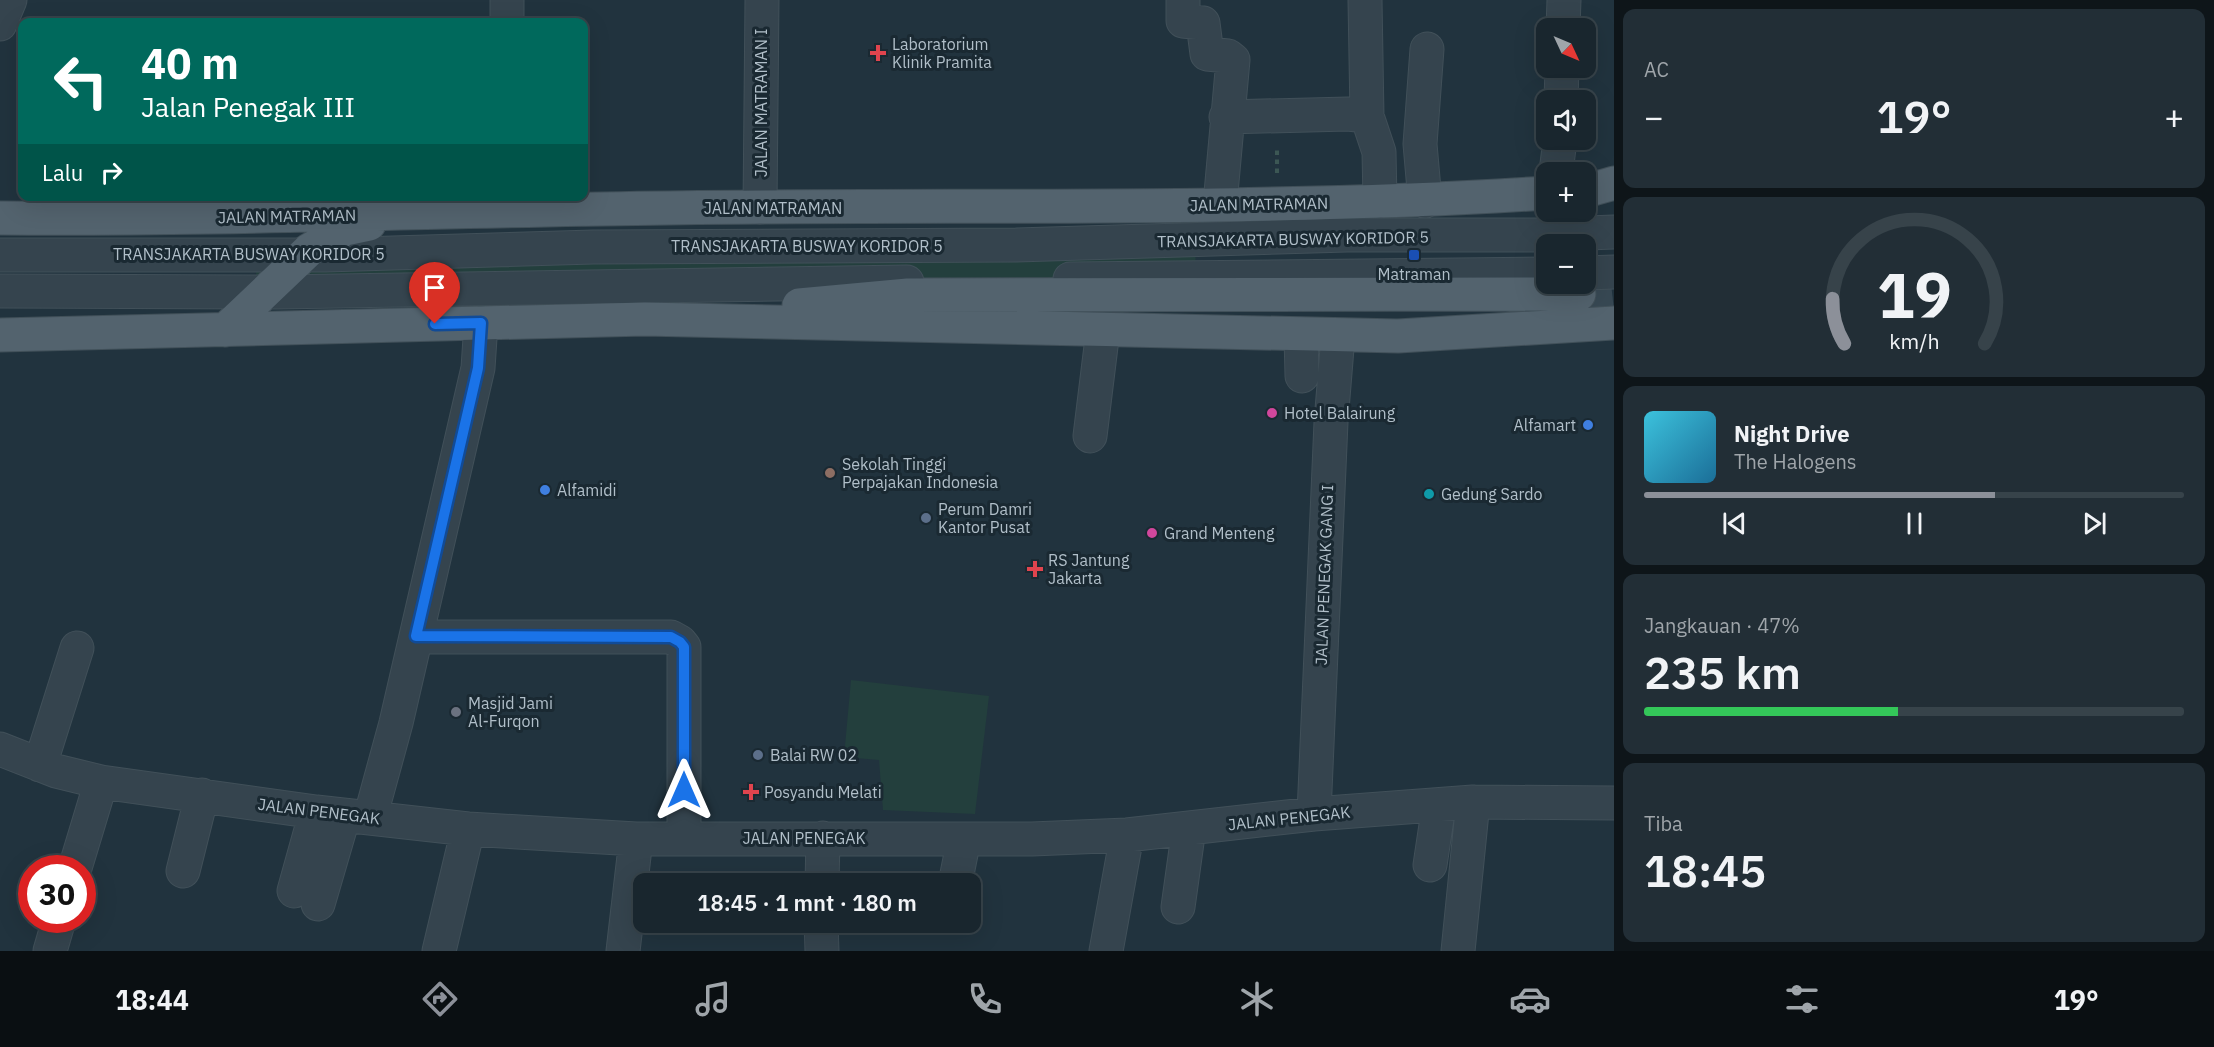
<!DOCTYPE html>
<html lang="id">
<meta charset="utf-8">
<style>
:root{--surface:#19262e;--page:#222e36;--text:#f1f3f6;--muted:#9fa5aa;--line:#37434a;--accent:#8c9099}
body{margin:0;font-family:"IBM Plex Sans",sans-serif;background:var(--page);color:var(--text);height:100vh;display:flex;flex-direction:column;font-size:22px;white-space:nowrap}
*{box-sizing:border-box;margin:0}
p{font-size:20px;color:var(--muted)}
.icon{flex:none;width:33px;height:33px;fill:none;stroke:currentColor;stroke-width:2;stroke-linecap:round;stroke-linejoin:round}
.map{position:relative;flex:1;overflow:hidden}
.panel{display:flex;flex-direction:column;gap:9px;padding:9px;background:#0e1519;width:600px}
.panel>*{flex:none}
.hud{position:absolute;left:18px;top:18px;width:570px;height:183px;border-radius:12px;box-shadow:0 6px 24px #0002,0 0 0 2px var(--line);background:#00695c;color:#fff;overflow:hidden}
.needle{width:39px;rotate:134deg}
.controls{position:absolute;left:1536px;top:18px;display:grid;gap:12px}
.controls a{display:grid;place-items:center;width:60px;height:60px;border-radius:12px;background:var(--surface);box-shadow:0 6px 24px #0002,0 0 0 2px var(--line);font-size:30px}
.speed{position:absolute;left:18px;top:855px;display:flex;gap:12px;font-size:30px;font-weight:700;text-align:center}
.speed>*{display:grid;place-content:center;width:78px;height:78px;border-radius:50%;background:var(--surface);box-shadow:0 6px 24px #0002,0 0 0 2px var(--line);line-height:1}
.speed .limit{border:9px solid #d22;background:#fff;color:#111}
.pin{position:absolute;display:grid;place-items:center;width:51px;height:51px;color:#fff;margin:-62px -26px;border-radius:50% 50% 50% 0;rotate:-45deg;box-shadow:0 0 6px #0007}
.pin .icon{rotate:45deg}
.me{position:absolute;width:66px;margin:-33px;rotate:0deg;stroke-linejoin:round;filter:drop-shadow(0 0 4px #0008)}
.turn{display:flex;align-items:center;gap:21px;height:126px;padding:0 24px;font-size:27px}
.turn .icon{width:78px;height:78px;stroke-width:2.5}
.turn b{display:block;font-size:42px;line-height:51px}
.then{display:flex;align-items:center;height:57px;padding:0 24px;background:#0003;gap:12px;font-size:22px}
.big{font-size:45px;font-weight:600;line-height:1.1}
.panel .widget{flex:1;display:flex;flex-direction:column;justify-content:center;gap:9px;min-width:0;padding:0 21px;border-radius:12px;background:var(--page)}
.panel .dial{align-items:center;gap:0}
.dial svg{height:156px;overflow:visible;fill:none;stroke:var(--line);stroke-width:7;stroke-linecap:round;text-anchor:middle}
.dial text{fill:var(--text);stroke:none}
.song{display:flex;align-items:center;gap:18px}
.cover{width:72px;height:72px;border-radius:9px;background:linear-gradient(135deg,hsl(190 70% 55%),hsl(200 70% 35%))}
.played{height:6px;border-radius:3px;background:linear-gradient(90deg,var(--accent) 65%,var(--line) 65%)}
.keys{display:flex;justify-content:space-around;direction:ltr}
.heat{display:flex;justify-content:space-between;align-items:center;font-size:33px;direction:ltr}
.charge{height:9px;border-radius:4px;background:linear-gradient(90deg,#34c759 47%,var(--line) 0)}
.trip{position:absolute;left:633px;top:873px;width:348px;height:60px;border-radius:12px;background:var(--surface);box-shadow:0 6px 24px #0002,0 0 0 2px var(--line);font-weight:600;line-height:60px;text-align:center}
.tab-bar{display:flex;height:96px;justify-content:space-around;align-items:center;background:#0a0f12;color:var(--muted)}
.tab-bar .icon{width:42px;height:42px}
.tab-bar .current{color:var(--accent)}
.tab-bar b{font-size:27px;color:var(--text)}
main{display:flex;flex:1;min-height:0}
.map>svg:first-child{display:block}
</style>
<main>
<div class="map">
<svg width="1614" height="951" viewBox="0 0 1614 951">
<rect width="100%" height="100%" fill="#21333e"/>
<!-- green -->
<path fill="#233f3d" d="M 1196,241 L 1195,278 L 254,292 L 258,255 Z
M 851,680 L 989,696 L 975,814 L 883,810 L 879,760 L 844,757 Z"/>
<g fill="none" stroke-linecap="round" stroke-linejoin="round">
<!-- major-tunnel -->
<path stroke="#374853" stroke-width="33" stroke-dasharray="33 16" stroke-linecap="butt" d="M 1579,294 L 1614,290"/>
<defs>
<path id="minor" d="M 1183,0 L 1183,21 L 1203,23 L 1207,54 L 1228,56 L 1233,60 L 1220,204
M 1365,0 L 1367,116
M 507,22 L 507,0
M 0,24 L 10,0
M 1563,28 L 1564,0
M 1561,100 L 1562,68
M 1226,117 L 1348,114 L 1367,116 L 1379,152 L 1380,201
M 1556,172 L 1560,140
M 1425,201 L 1420,144 L 1427,49
M 760,207 L 762,0
M 0,255 L 325,255 L 593,247 L 1016,245 L 1347,235 L 1537,235 L 1614,232
M 1586,273 L 1614,272
M 1070,279 L 1546,274
M 0,291 L 277,292 L 907,282
M 1301,336 L 1302,376
M 1090,436 L 1103,330
M 416,637 L 671,637 L 680,642 L 684,647 L 684,837
M 0,749 L 56,771 L 101,782 L 316,812 L 468,829 L 636,839 L 1032,839 L 1127,835 L 1314,814 L 1473,802 L 1614,803
M 40,765 L 77,648
M 1314,814 L 1331,422 L 1338,336
M 370,818 L 396,723 L 478,368 L 481,323
M 1430,865 L 1439,805
M 75,868 L 101,782
M 183,871 L 202,795
M 822,884 L 823,838
M 955,884 L 964,839
M 294,891 L 316,812
M 318,904 L 344,815
M 1178,907 L 1189,828
M 821,922 L 822,951
M 50,951 L 59,920
M 439,951 L 468,829
M 623,951 L 636,839
M 1106,951 L 1127,835
M 1458,951 L 1473,802"/>
<path id="major" d="M 1586,191 L 1614,183
M 0,218 C 254,220 508,208 762,207 C 1023,205 1285,210 1546,193
M 799,305 L 908,295 L 1579,294
M 225,330 L 309,250 L 345,229 L 369,224
M 0,335 L 645,319 L 1398,336 L 1614,323"/>
</defs>
<!-- minor casing -->
<use href="#minor" stroke="#415059" stroke-width="35"/>
<!-- major casing -->
<use href="#major" stroke="#415059" stroke-width="35"/>
<!-- path -->
<path stroke="#3c5754" stroke-width="4" stroke-dasharray="4.5 4.5" stroke-linecap="butt" d="M 1277,173 L 1277,149 L 1279,149"/>
<!-- minor -->
<use href="#minor" stroke="#35444e" stroke-width="33"/>
<!-- major -->
<use href="#major" stroke="#53636e" stroke-width="33"/>
</g>
<g fill="none" stroke-linecap="round" stroke-linejoin="round">
<defs>
<path id="route" d="M 435,324 L 481,323 L 478,368 L 416,636 L 671,637 L 680,642 L 684,647 L 684,790"/>
</defs>
<!-- route casing -->
<use href="#route" stroke="#114b97" stroke-width="15"/>
<!-- route -->
<use href="#route" stroke="#1a73e8" stroke-width="10"/>
</g>
<!-- markers -->
<g fill="#e0444e" stroke="#1a2932" stroke-width="2">
<path d="M875 44h6v6h6v6h-6v6h-6v-6h-6v-6h6z"/>
<path d="M1032 560h6v6h6v6h-6v6h-6v-6h-6v-6h6z"/>
<path d="M748 783h6v6h6v6h-6v6h-6v-6h-6v-6h6z"/>
</g>
<rect fill="#1a4fb4" stroke="#1a2932" stroke-width="2" x="1408" y="249" width="12" height="12" rx="3"/>
<g fill="#d1479c" stroke="#1a2932" stroke-width="2">
<circle cx="1272" cy="413" r="6"/>
<circle cx="1152" cy="533" r="6"/>
</g>
<g fill="#3f7fe0" stroke="#1a2932" stroke-width="2">
<circle cx="1588" cy="425" r="6"/>
<circle cx="545" cy="490" r="6"/>
</g>
<circle fill="#8d6e63" stroke="#1a2932" stroke-width="2" cx="830" cy="473" r="6"/>
<circle fill="#0f9aa8" stroke="#1a2932" stroke-width="2" cx="1429" cy="494" r="6"/>
<g fill="#5c6f8a" stroke="#1a2932" stroke-width="2">
<circle cx="926" cy="518" r="6"/>
<circle cx="758" cy="755" r="6"/>
</g>
<circle fill="#6b7280" stroke="#1a2932" stroke-width="2" cx="456" cy="712" r="6"/>
<g text-anchor="middle" dominant-baseline="central" stroke-width="6" stroke-linejoin="round" paint-order="stroke">
<!-- poi labels -->
<g font-size="16" fill="#b1bfc9" stroke="#1a2932" text-anchor="start">
<text x="892" y="44">Laboratorium<tspan x="892" dy="18">Klinik Pramita</tspan></text>
<text x="1414" y="274" text-anchor="middle">Matraman</text>
<text x="1284" y="413">Hotel Balairung</text>
<text x="1576" y="425" text-anchor="end">Alfamart</text>
<text x="842" y="464">Sekolah Tinggi<tspan x="842" dy="18">Perpajakan Indonesia</tspan></text>
<text x="557" y="490">Alfamidi</text>
<text x="1441" y="494">Gedung Sardo</text>
<text x="938" y="509">Perum Damri<tspan x="938" dy="18">Kantor Pusat</tspan></text>
<text x="1164" y="533">Grand Menteng</text>
<text x="1048" y="560">RS Jantung<tspan x="1048" dy="18">Jakarta</tspan></text>
<text x="468" y="703">Masjid Jami<tspan x="468" dy="18">Al-Furqon</tspan></text>
<text x="770" y="755">Balai RW 02</text>
<text x="764" y="792">Posyandu Melati</text>
</g>
<!-- street labels -->
<g font-size="16" fill="#b1bfc9" stroke="#1a2932">
<text transform="translate(761 103) rotate(-90)">JALAN MATRAMAN I</text>
<text transform="translate(1259 204) rotate(-1)">JALAN MATRAMAN</text>
<text x="773" y="208">JALAN MATRAMAN</text>
<text transform="translate(287 216) rotate(-1)">JALAN MATRAMAN</text>
<text transform="translate(1293 239) rotate(-1)">TRANSJAKARTA BUSWAY KORIDOR 5</text>
<text x="807" y="246">TRANSJAKARTA BUSWAY KORIDOR 5</text>
<text x="249" y="254">TRANSJAKARTA BUSWAY KORIDOR 5</text>
<text transform="translate(1324 575) rotate(-88)">JALAN PENEGAK GANG I</text>
<text transform="translate(319 811) rotate(7)">JALAN PENEGAK</text>
<text transform="translate(1289 818) rotate(-6)">JALAN PENEGAK</text>
<text x="804" y="838">JALAN PENEGAK</text>
</g>
</g>
</svg>
<div class="controls">
<a><svg class="needle" viewBox="-14 -14 28 28"><path d="M0-13l5 13h-10z" fill="#e53935"/><path d="M0 13l5-13h-10z" fill="#9fa5aa"/></svg></a>
<a><svg class="icon" aria-label="sound" viewBox="0 0 24 24"><path d="M4 9h4l5-4v14l-5-4H4zM17 9q2 3 0 6"/></svg></a>
<a>+</a>
<a>−</a>
</div>
<div class="speed"><div class="limit">30</div></div>
<div class="pin" style="left:435px;top:324px;background:#d93025"><svg class="icon" aria-label="arrive" viewBox="0 0 24 24"><path d="M6 21V4h12l-3 4 3 4H6"/></svg></div>
<svg class="me" style="left:684px;top:790px" viewBox="-20 -20 40 40"><path d="M0-17L14 15 0 8-14 15z" fill="#1a73e8" stroke="#fff" stroke-width="4"/></svg>
<div class="trip">18:45 · 1 mnt · 180 m</div>
<div class="hud">
<div class="turn"><svg class="icon" aria-label="left" viewBox="0 0 24 24"><path d="M17 20v-9H6M10 6l-5 5 5 5"/></svg><div><b>40 m</b>Jalan Penegak III</div></div>
<div class="then">Lalu<svg class="icon" aria-label="right" viewBox="0 0 24 24"><path d="M7 20v-9h11M14 6l5 5-5 5"/></svg></div>
</div>
</div>
<section class="panel">
<div class="widget"><p>AC</p>
<div class="heat"><a>−</a><b class="big">19°</b><a>+</a></div>
</div>
<div class="widget dial"><svg viewBox="0 0 100 80">
<path d="M14 69A42 42 0 1 1 86 69"/>
<path d="M14 69A42 42 0 0 1 8 46" stroke="#8c9099"/>
<text x="50" y="56" font-size="32" font-weight="700">19</text>
<text x="50" y="72" font-size="11">km/h</text>
</svg></div>
<div class="widget">
<div class="song"><i class="cover"></i><div><b>Night Drive</b><p>The Halogens</p></div></div>
<div class="played"></div>
<div class="keys"><svg class="icon" aria-label="previous" viewBox="0 0 24 24"><path d="M18 5L8 12l10 7zM5 5v14"/></svg><svg class="icon" aria-label="pause" viewBox="0 0 24 24"><path d="M8 5v14M16 5v14"/></svg><svg class="icon" aria-label="next" viewBox="0 0 24 24"><path d="M6 5l10 7-10 7zM19 5v14"/></svg></div>
</div>
<div class="widget"><p>Jangkauan · 47%</p><b class="big">235 km</b><div class="charge"></div></div>
<div class="widget"><p>Tiba</p><b class="big">18:45</b></div>
</section>
</main>
<nav class="tab-bar">
<b>18:44</b>
<svg class="icon current" aria-label="directions" viewBox="0 0 24 24"><path d="M12 3l9 9-9 9-9-9zM9 14v-3h6M13 9l2 2-2 2"/></svg>
<svg class="icon" aria-label="music" viewBox="0 0 24 24"><path d="M9 18V5l10-2v13"/><circle cx="6" cy="18" r="3"/><circle cx="16" cy="16" r="3"/></svg>
<svg class="icon" aria-label="phone" viewBox="0 0 24 24"><path d="M5 4h4l2 5-3 2q2 4 5 5l2-3 5 2v4C11 20 4 13 5 4z"/></svg>
<svg class="icon" aria-label="climate" viewBox="0 0 24 24"><path d="M12 3v18M4 7l16 10M4 17L20 7"/></svg>
<svg class="icon" aria-label="car" viewBox="0 0 24 24"><path d="M5 17H2v-5l4-1 3-4h7l3 4 3 1v5h-3M9 17h6M6 11h13"/><circle cx="7" cy="17" r="2"/><circle cx="17" cy="17" r="2"/></svg>
<svg class="icon" aria-label="filters" viewBox="0 0 24 24"><path d="M4 7h16M4 17h16"/><circle cx="9" cy="7" r="2"/><circle cx="15" cy="17" r="2"/></svg>
<b>19°</b>
</nav>
